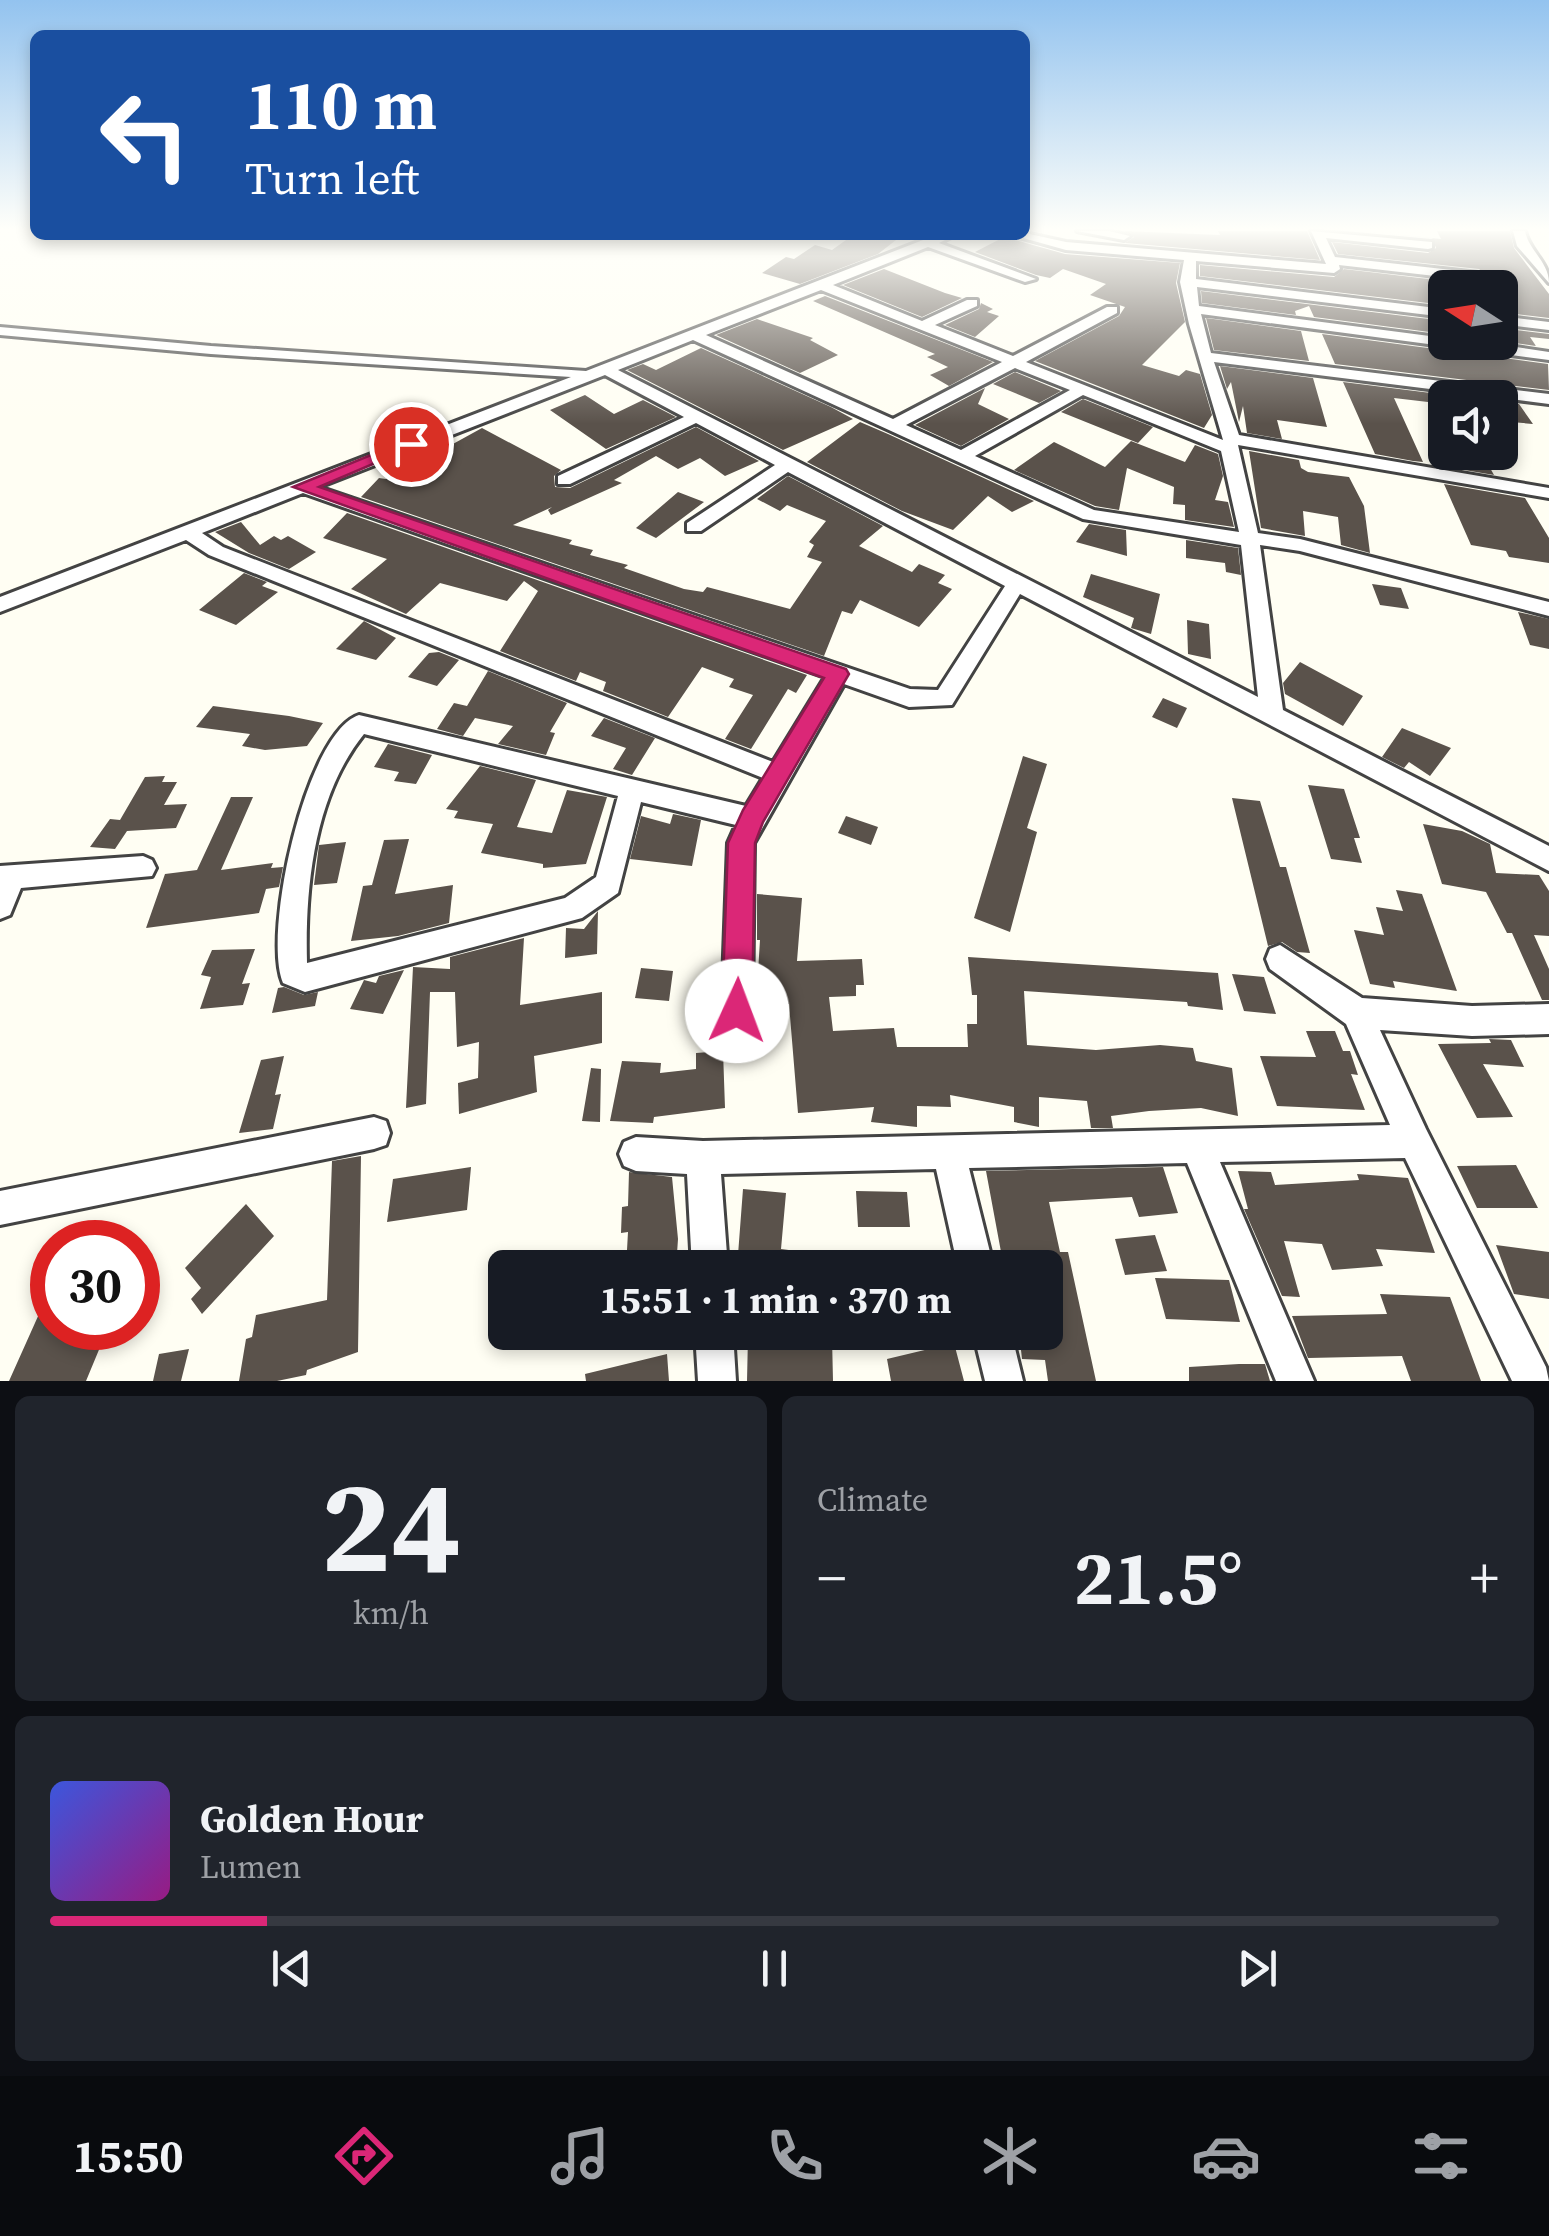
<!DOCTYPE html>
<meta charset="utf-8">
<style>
:root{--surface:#171b24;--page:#20242c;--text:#f1f3f6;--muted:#9ea1a6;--line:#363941;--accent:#db2777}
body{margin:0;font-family:"Source Serif 4",serif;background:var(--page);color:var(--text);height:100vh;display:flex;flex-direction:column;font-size:38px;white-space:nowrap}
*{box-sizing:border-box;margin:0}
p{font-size:32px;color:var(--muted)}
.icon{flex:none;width:55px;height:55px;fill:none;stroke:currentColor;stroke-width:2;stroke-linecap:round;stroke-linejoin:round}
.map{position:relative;height:1381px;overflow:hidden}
.details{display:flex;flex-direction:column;gap:15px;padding:15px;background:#0d0f14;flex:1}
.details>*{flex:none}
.banner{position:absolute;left:30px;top:30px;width:1000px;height:210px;border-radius:15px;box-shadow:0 5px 15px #0003;background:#1a4fa0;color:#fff;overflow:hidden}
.needle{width:65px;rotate:282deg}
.buttons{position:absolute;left:1428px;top:270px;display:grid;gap:20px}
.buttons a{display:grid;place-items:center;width:90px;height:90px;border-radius:15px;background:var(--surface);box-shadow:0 5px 15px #0003;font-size:50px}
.speed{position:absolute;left:30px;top:1220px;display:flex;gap:20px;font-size:50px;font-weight:700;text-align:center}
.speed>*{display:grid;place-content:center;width:130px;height:130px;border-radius:50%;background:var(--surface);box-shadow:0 5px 15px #0003;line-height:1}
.speed .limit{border:15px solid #d22;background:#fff;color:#111}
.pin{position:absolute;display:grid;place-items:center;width:85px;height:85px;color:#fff;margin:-42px;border:5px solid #fff;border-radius:50%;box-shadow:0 2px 10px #0007}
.me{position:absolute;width:110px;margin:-55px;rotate:2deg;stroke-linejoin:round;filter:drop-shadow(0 0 8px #0008)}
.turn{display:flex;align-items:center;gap:35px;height:210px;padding:0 50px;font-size:45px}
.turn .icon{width:130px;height:130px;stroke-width:2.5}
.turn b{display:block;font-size:70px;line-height:85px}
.big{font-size:75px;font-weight:700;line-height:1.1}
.details .widget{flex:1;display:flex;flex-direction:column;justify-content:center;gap:15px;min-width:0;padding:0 35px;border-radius:15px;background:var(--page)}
.details .dial{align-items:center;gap:0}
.dial b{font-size:130px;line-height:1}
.song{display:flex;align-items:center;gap:30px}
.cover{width:120px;height:120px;border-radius:15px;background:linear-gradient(135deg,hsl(230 70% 55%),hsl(310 70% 35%))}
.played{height:10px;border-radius:5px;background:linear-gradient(90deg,var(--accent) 15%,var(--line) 15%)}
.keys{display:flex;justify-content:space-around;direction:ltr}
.heat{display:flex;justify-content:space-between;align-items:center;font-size:55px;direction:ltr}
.details .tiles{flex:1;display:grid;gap:15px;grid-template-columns:1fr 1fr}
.widget:last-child{grid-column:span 2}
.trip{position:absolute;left:488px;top:1250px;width:575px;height:100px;border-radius:15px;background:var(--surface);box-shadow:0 5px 15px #0003;font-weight:700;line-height:100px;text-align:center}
.tab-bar{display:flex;height:160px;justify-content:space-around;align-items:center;background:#090b0e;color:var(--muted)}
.tab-bar .icon{width:70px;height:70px}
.tab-bar .on{color:var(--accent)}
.tab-bar b{font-size:45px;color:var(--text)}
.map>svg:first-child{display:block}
</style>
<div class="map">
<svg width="1549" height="1381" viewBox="0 0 1549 1381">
<rect width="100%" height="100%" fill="#fffef3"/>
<!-- building -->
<path fill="#5a524b" d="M 1124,231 L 1220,235 L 1218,231 L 1307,231 L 1320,260 L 1125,243 L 1134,237 Z
M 1357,231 L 1441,239 L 1437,231 L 1510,231 L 1514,248 L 1549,294 L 1549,318 L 1500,312 L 1500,288 L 1440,288 L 1445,305 L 1200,276 L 1200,265 L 1334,277 L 1344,269 L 1479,285 L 1489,278 L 1479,269 L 1338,254 L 1332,242 L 1428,253 L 1436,248 L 1432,238 Z
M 853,235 L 896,240 L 878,254 L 800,284 L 762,273 L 786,257 L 794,259 L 815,245 L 832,250 Z
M 1004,237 L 1065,254 L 1180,263 L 1176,283 L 1185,322 L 1142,365 L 1179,376 L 1186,370 L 1200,374 L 1212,415 L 1204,428 L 1035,361 L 1119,316 L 1125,307 L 1090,295 L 1106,284 L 1063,269 L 1050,278 L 1036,275 L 975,252 Z
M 884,269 L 945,293 L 962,298 L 922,317 L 843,285 Z
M 1201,291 L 1445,321 L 1445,334 L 1314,317 L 1309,306 L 1295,311 L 1296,315 L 1202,303 Z
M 825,296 L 993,362 L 949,386 L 930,375 L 948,367 L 927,357 L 935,354 L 813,301 Z
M 981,303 L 993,309 L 987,312 L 999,316 L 975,337 L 945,325 L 979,309 Z
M 1206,318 L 1301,331 L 1309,361 L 1214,350 Z
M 757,319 L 813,338 L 810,340 L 838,355 L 800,373 L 716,335 Z
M 1500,328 L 1549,334 L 1549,339 L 1530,337 L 1536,346 L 1500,341 Z
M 1322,334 L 1548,364 L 1549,390 L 1335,364 Z
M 701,348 L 831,407 L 853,419 L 783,450 L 627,370 L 643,364 L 656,370 Z
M 1220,366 L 1313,378 L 1327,427 L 1277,420 L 1282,439 L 1247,433 L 1243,406 L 1239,422 L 1231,382 L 1227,389 Z
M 1015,372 L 1061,391 L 1039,403 L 993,384 Z
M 1343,382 L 1455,396 L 1456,398 L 1445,398 L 1445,404 L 1394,398 L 1423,462 L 1413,461 L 1375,454 Z
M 985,388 L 978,404 L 1009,419 L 961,446 L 915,425 Z
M 585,395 L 614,414 L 643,400 L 676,417 L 606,449 L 550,410 Z
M 1083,399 L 1153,427 L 1138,443 L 1061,412 Z
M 1500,402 L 1519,404 L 1533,424 L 1500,421 Z
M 860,422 L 888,434 L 1034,501 L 1012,512 L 988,496 L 953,530 L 902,511 L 807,462 Z
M 696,427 L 759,461 L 725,476 L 700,458 L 678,469 L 656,456 L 614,480 L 622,483 L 551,515 L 548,510 L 552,507 L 513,525 L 572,540 L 569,544 L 593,550 L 590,555 L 628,565 L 624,568 L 684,589 L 703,592 L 707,587 L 790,609 L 822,562 L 807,557 L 814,545 L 809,542 L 826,521 L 787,505 L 780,511 L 757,499 L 788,476 L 883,526 L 859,546 L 912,572 L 919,564 L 945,575 L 938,583 L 952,589 L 919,627 L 860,600 L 852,614 L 842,611 L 824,656 L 361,497 L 379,478 L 386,479 L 396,471 L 410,475 L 451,456 L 442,450 L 482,428 L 561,470 L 554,476 L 555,487 L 570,488 Z
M 1131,441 L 1185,462 L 1195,445 L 1218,454 L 1223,476 L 1215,500 L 1228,502 L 1234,527 L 1185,520 L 1185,505 L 1173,504 L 1174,487 L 1127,468 L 1119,510 L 1095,506 L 1014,470 L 1054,442 L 1105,467 Z
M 1249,451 L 1299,460 L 1301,468 L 1308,472 L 1349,477 L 1364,506 L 1370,553 L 1341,545 L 1338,517 L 1303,511 L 1305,536 L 1261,528 Z
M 1429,452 L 1485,459 L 1494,475 L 1435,465 Z
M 1444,484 L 1525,498 L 1549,538 L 1549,563 L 1509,557 L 1506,551 L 1471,545 Z
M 678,492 L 704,502 L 656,538 L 636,528 Z
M 347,513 L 807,675 L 796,693 L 788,689 L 751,749 L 725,739 L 753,695 L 729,687 L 734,679 L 702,667 L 668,717 L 603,691 L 606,682 L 580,672 L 576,681 L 500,651 L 538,591 L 524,581 L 507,601 L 440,583 L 406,614 L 351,589 L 387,559 L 323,538 Z
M 241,522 L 260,545 L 274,536 L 281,540 L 288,536 L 316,552 L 289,569 L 249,553 L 215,532 Z
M 1089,524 L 1126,530 L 1127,556 L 1076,542 Z
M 1186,540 L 1238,548 L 1241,575 L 1226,572 L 1225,563 L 1186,558 Z
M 244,573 L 267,582 L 262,586 L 278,592 L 236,625 L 199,610 Z
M 1091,574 L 1160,594 L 1151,634 L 1131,628 L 1134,618 L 1083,597 Z
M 1372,584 L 1401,588 L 1409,609 L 1380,605 Z
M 1518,612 L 1549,619 L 1549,649 L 1530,645 Z
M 1187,620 L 1209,624 L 1211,659 L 1188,654 Z
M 364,621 L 396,638 L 376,660 L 336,649 Z
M 439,652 L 459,660 L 437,686 L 408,677 L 429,653 Z
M 1300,662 L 1363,696 L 1343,726 L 1285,694 L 1283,683 Z
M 488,671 L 567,703 L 550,732 L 555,733 L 546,755 L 498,744 L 513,726 L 475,718 L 463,736 L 437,729 L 454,703 L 467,706 Z
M 1163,698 L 1187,708 L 1177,728 L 1152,717 Z
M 213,706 L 289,716 L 323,723 L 307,746 L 265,750 L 242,746 L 250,734 L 196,727 Z
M 604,718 L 655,738 L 632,775 L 613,769 L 626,748 L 591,736 Z
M 1402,728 L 1451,748 L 1430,776 L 1409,762 L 1404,768 L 1382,757 Z
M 388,744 L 432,755 L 416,784 L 394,781 L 399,772 L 374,767 Z
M 1023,756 L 1047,764 L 1027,828 L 1037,832 L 1010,932 L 974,918 Z
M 480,766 L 536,780 L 517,827 L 552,833 L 567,790 L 607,797 L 586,864 L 543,868 L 543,864 L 481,853 L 493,824 L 454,818 L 458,811 L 446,809 Z
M 165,776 L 162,782 L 177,782 L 164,805 L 187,804 L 176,828 L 127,831 L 115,849 L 90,847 L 110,819 L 120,820 L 145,777 Z
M 1308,785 L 1344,789 L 1360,838 L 1354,838 L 1362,863 L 1331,859 Z
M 231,797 L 253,797 L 221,870 L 273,863 L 271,868 L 283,867 L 279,887 L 266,889 L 259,913 L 146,928 L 165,874 L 197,870 Z
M 1232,798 L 1260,801 L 1280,867 L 1286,867 L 1310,953 L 1297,952 L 1282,942 L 1268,946 Z
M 673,814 L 701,820 L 692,866 L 630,859 L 641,816 L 670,824 Z
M 846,816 L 878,827 L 871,845 L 838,833 Z
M 1423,824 L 1462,831 L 1490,844 L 1496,873 L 1539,875 L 1549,891 L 1549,936 L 1534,935 L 1549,969 L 1549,1000 L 1542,1000 L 1512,933 L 1507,933 L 1486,892 L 1442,884 Z
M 409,839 L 395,894 L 453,885 L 449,923 L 398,936 L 351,941 L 363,886 L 372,885 L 384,840 Z
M 346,842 L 337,883 L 314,885 L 319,845 Z
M 1396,890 L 1422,894 L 1457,991 L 1393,981 L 1395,988 L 1370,984 L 1354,930 L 1384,935 L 1376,907 L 1403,911 Z
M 757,894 L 802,898 L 797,961 L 862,959 L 864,985 L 856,985 L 856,996 L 829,997 L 833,1031 L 894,1028 L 897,1047 L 968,1047 L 967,1024 L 977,1024 L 977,995 L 972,995 L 968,957 L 1218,973 L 1223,1010 L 1188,1006 L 1187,1002 L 1024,991 L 1027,1045 L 1096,1050 L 1160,1045 L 1193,1048 L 1196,1061 L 1232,1068 L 1238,1116 L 1201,1108 L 1149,1111 L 1111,1116 L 1113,1128 L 1091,1128 L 1087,1101 L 1039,1097 L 1039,1127 L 1014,1122 L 1014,1107 L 950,1095 L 951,1107 L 917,1106 L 917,1127 L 871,1122 L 874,1107 L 798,1113 L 789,1004 L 756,1004 L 760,940 L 757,940 Z
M 598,911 L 597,954 L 565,958 L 566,928 L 584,929 Z
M 524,938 L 520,1005 L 602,992 L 602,1043 L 534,1056 L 537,1092 L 459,1114 L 458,1083 L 478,1078 L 479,1042 L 457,1047 L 455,992 L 430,992 L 426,1104 L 406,1108 L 413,967 L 450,969 L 450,957 Z
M 255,949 L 242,984 L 250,983 L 243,1005 L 200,1009 L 211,977 L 201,975 L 212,950 Z
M 641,968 L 673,971 L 669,1001 L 635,998 Z
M 404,970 L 383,1014 L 350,1009 L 364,980 L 376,983 L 379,976 Z
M 1232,974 L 1264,977 L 1276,1014 L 1244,1011 Z
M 284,987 L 304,995 L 318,992 L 315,1006 L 272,1013 L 278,988 Z
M 1306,1031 L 1335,1031 L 1343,1051 L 1350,1051 L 1358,1075 L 1351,1074 L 1365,1110 L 1277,1106 L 1260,1056 L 1316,1057 Z
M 1489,1039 L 1511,1040 L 1524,1067 L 1483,1064 L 1513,1117 L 1477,1118 L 1438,1044 L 1491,1043 Z
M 723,1051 L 725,1108 L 654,1117 L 653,1123 L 610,1121 L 622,1061 L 661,1063 L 660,1073 L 696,1069 L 696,1053 Z
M 284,1056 L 275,1095 L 281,1094 L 273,1129 L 239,1133 L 261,1060 Z
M 591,1068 L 601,1069 L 600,1122 L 582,1121 Z
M 361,1156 L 358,1352 L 307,1370 L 306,1375 L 277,1381 L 239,1381 L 246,1339 L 252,1337 L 256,1315 L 327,1300 L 332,1161 Z
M 1516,1165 L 1538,1208 L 1477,1208 L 1457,1166 Z
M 471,1167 L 467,1210 L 387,1222 L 393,1179 Z
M 1163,1167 L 1178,1213 L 1139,1217 L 1132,1197 L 1049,1202 L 1060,1252 L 1068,1252 L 1096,1381 L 1048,1381 L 1045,1360 L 1022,1359 L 1019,1332 L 1045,1332 L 1045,1268 L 1004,1268 L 986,1171 Z
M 1238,1171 L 1271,1172 L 1275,1185 L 1359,1180 L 1357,1174 L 1408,1178 L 1435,1253 L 1376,1249 L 1383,1266 L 1332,1270 L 1322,1244 L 1284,1241 L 1300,1297 L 1282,1296 L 1244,1209 L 1248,1209 Z
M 629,1172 L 672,1177 L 678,1239 L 676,1268 L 626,1268 L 628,1232 L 621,1233 L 622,1207 L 628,1206 Z
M 743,1189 L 786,1193 L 781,1249 L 835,1256 L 834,1268 L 737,1268 Z
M 856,1191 L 907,1192 L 910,1227 L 858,1227 Z
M 246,1204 L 274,1236 L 202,1314 L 191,1299 L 201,1288 L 185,1268 Z
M 1155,1235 L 1167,1271 L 1125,1275 L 1115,1239 Z
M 1496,1245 L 1549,1252 L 1549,1299 L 1514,1294 Z
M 1155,1278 L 1229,1280 L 1240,1322 L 1166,1319 Z
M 52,1285 L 52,1328 L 108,1328 L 86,1381 L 9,1381 Z
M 1380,1294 L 1450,1297 L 1481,1381 L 1411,1381 L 1402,1356 L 1308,1358 L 1292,1316 L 1387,1314 Z
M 748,1336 L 832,1337 L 833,1381 L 747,1381 Z
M 954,1343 L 964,1381 L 891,1381 L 887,1359 Z
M 189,1349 L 181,1381 L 153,1381 L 159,1354 Z
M 667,1354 L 669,1381 L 586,1381 L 585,1374 Z
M 1239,1364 L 1265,1364 L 1270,1381 L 1189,1381 L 1189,1367 Z"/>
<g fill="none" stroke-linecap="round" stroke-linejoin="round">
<defs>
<path id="minor" d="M 1077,231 L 1109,231 L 1130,236 L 1124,240 Z
M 1311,231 L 1432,242 L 1432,248 L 1428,249 L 1326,238 L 1335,257 L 1479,273 L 1485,277 L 1479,281 L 1339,265 L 1340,269 L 1334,273 L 1196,261 L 1196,279 L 1445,309 L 1445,317 L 1197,287 L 1199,306 L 1445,338 L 1445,342 L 1483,342 L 1549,352 L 1549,360 L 1201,314 L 1211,353 L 1549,394 L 1549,404 L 1214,362 L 1239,435 L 1549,488 L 1549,498 L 1238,445 L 1258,533 L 1300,539 L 1549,602 L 1549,616 L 1300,551 L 1260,545 L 1283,710 L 1549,846 L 1549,871 L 1020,594 L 952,705 L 909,707 L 844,684 L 754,843 L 752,1011 L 748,1022 L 737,1026 L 726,1022 L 722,1011 L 728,843 L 736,825 L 641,802 L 618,893 L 582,918 L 305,992 L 283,983 C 262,934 306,732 359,715 L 746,806 L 763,778 L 209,555 L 186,540 L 0,612 L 0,597 L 571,377 L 211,354 L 0,335 L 0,327 L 211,346 L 586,371 L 923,240 L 955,235 L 939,243 L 1036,279 L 1025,282 L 928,247 L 833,285 L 922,321 L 967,300 L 977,300 L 977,306 L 935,325 L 1013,356 L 1107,307 L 1117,307 L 1117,313 L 1026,362 L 1223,440 L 1189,324 L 1180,282 L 1184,260 L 1066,250 L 1012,235 L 1025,233 L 1066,242 L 1326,264 ZM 821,290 L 1002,362 L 893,419 L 706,335 ZM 693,340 L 1083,519 L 1241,545 L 1258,697 L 618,370 ZM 1015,368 L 1070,390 L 961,450 L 906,425 ZM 605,375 L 684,417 L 558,476 L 558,484 L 570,484 L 696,423 L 775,465 L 687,523 L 687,531 L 701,531 L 788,472 L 1005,586 L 938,690 L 910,689 L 319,487 ZM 1083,395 L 1221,451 L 1239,532 L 1094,510 L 975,456 ZM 303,493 L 825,677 L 773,762 L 223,547 L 202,533 ZM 364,734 L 618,796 L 596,877 L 565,898 L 307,963 C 305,887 314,796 364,734 Z
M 1513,231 L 1525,231 C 1529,251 1549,262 1549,283 L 1517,246 Z
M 1500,316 L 1549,322 L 1549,330 L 1500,324 Z
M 143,856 L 152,860 L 156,868 L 152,876 L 21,888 L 10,915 L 0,919 L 0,866 Z
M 1280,945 L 1362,998 L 1472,1006 L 1549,1004 L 1549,1034 L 1472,1036 L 1380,1030 L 1426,1129 L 1546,1367 L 1549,1381 L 1512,1381 L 1405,1158 L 1220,1162 L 1314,1381 L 1276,1381 L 1187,1163 L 969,1168 L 994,1268 L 958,1268 L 936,1169 L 721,1174 L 728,1268 L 692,1268 L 687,1174 L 636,1171 L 624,1166 L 619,1154 L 624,1142 L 636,1137 L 703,1141 L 1390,1125 L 1346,1024 L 1270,969 L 1266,959 L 1270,949 Z
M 374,1117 L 386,1121 L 390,1133 L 386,1145 L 374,1149 L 0,1225 L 0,1191 Z
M 695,1332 L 733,1332 L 736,1381 L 698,1381 Z
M 973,1332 L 1011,1332 L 1023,1381 L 985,1381 Z"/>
</defs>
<!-- minor casing -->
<use href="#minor" stroke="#434343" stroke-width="6"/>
<!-- minor -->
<use href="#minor" fill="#fff" fill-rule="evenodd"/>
</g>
<!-- sky -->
<linearGradient id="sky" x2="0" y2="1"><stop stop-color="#93c3ef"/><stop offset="0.54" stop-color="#fffffa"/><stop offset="1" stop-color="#fffffa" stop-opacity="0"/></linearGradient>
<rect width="1549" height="424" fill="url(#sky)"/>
<!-- route -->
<path fill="#db2777" stroke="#8e194d" stroke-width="2.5" d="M 405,441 L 420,444 L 319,487 L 846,669 L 849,674 L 763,822 L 755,843 L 752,1011 L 747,1021 L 737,1026 L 726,1021 L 722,1011 L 728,843 L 743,810 L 824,678 L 293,487 Z"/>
</svg>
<div class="buttons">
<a><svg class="needle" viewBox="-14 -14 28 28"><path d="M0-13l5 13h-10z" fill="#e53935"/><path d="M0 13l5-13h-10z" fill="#9ea1a6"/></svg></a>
<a><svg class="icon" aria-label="sound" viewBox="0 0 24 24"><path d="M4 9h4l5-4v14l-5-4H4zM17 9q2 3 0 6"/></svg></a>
</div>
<div class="speed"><div class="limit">30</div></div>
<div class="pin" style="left:411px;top:444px;background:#d93025"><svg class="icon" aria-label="arrive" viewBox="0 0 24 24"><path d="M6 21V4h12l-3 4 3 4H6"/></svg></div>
<svg class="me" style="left:737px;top:1011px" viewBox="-20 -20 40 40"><circle r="19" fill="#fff"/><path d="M0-13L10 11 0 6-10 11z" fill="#db2777"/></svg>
<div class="trip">15:51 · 1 min · 370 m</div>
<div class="banner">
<div class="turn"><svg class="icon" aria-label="left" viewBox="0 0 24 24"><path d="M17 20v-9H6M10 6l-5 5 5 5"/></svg><div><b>110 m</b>Turn left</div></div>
</div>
</div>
<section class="details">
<div class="tiles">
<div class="widget dial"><b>24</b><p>km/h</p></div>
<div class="widget"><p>Climate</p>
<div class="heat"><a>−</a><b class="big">21.5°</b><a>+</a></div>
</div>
<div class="widget">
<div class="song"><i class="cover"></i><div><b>Golden Hour</b><p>Lumen</p></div></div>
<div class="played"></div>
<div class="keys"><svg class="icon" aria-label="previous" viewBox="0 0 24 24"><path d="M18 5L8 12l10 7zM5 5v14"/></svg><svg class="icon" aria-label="pause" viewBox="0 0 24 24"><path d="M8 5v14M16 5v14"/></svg><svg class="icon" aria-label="next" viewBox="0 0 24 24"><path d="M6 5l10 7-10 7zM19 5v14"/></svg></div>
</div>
</div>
</section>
<nav class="tab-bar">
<b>15:50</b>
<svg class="icon on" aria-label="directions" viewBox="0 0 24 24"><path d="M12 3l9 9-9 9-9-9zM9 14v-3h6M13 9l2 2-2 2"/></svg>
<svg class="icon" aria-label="music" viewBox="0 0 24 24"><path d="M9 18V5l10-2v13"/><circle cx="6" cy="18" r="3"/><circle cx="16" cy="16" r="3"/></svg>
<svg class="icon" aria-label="phone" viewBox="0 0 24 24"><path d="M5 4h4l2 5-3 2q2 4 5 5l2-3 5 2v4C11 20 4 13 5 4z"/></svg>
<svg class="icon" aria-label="climate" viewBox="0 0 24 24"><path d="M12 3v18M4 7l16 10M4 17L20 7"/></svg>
<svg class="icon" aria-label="car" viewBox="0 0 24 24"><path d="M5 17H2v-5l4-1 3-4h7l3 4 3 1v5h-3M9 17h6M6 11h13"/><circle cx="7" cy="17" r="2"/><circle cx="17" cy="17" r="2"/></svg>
<svg class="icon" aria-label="filters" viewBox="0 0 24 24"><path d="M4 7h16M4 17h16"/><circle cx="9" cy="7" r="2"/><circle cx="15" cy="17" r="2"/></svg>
</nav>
